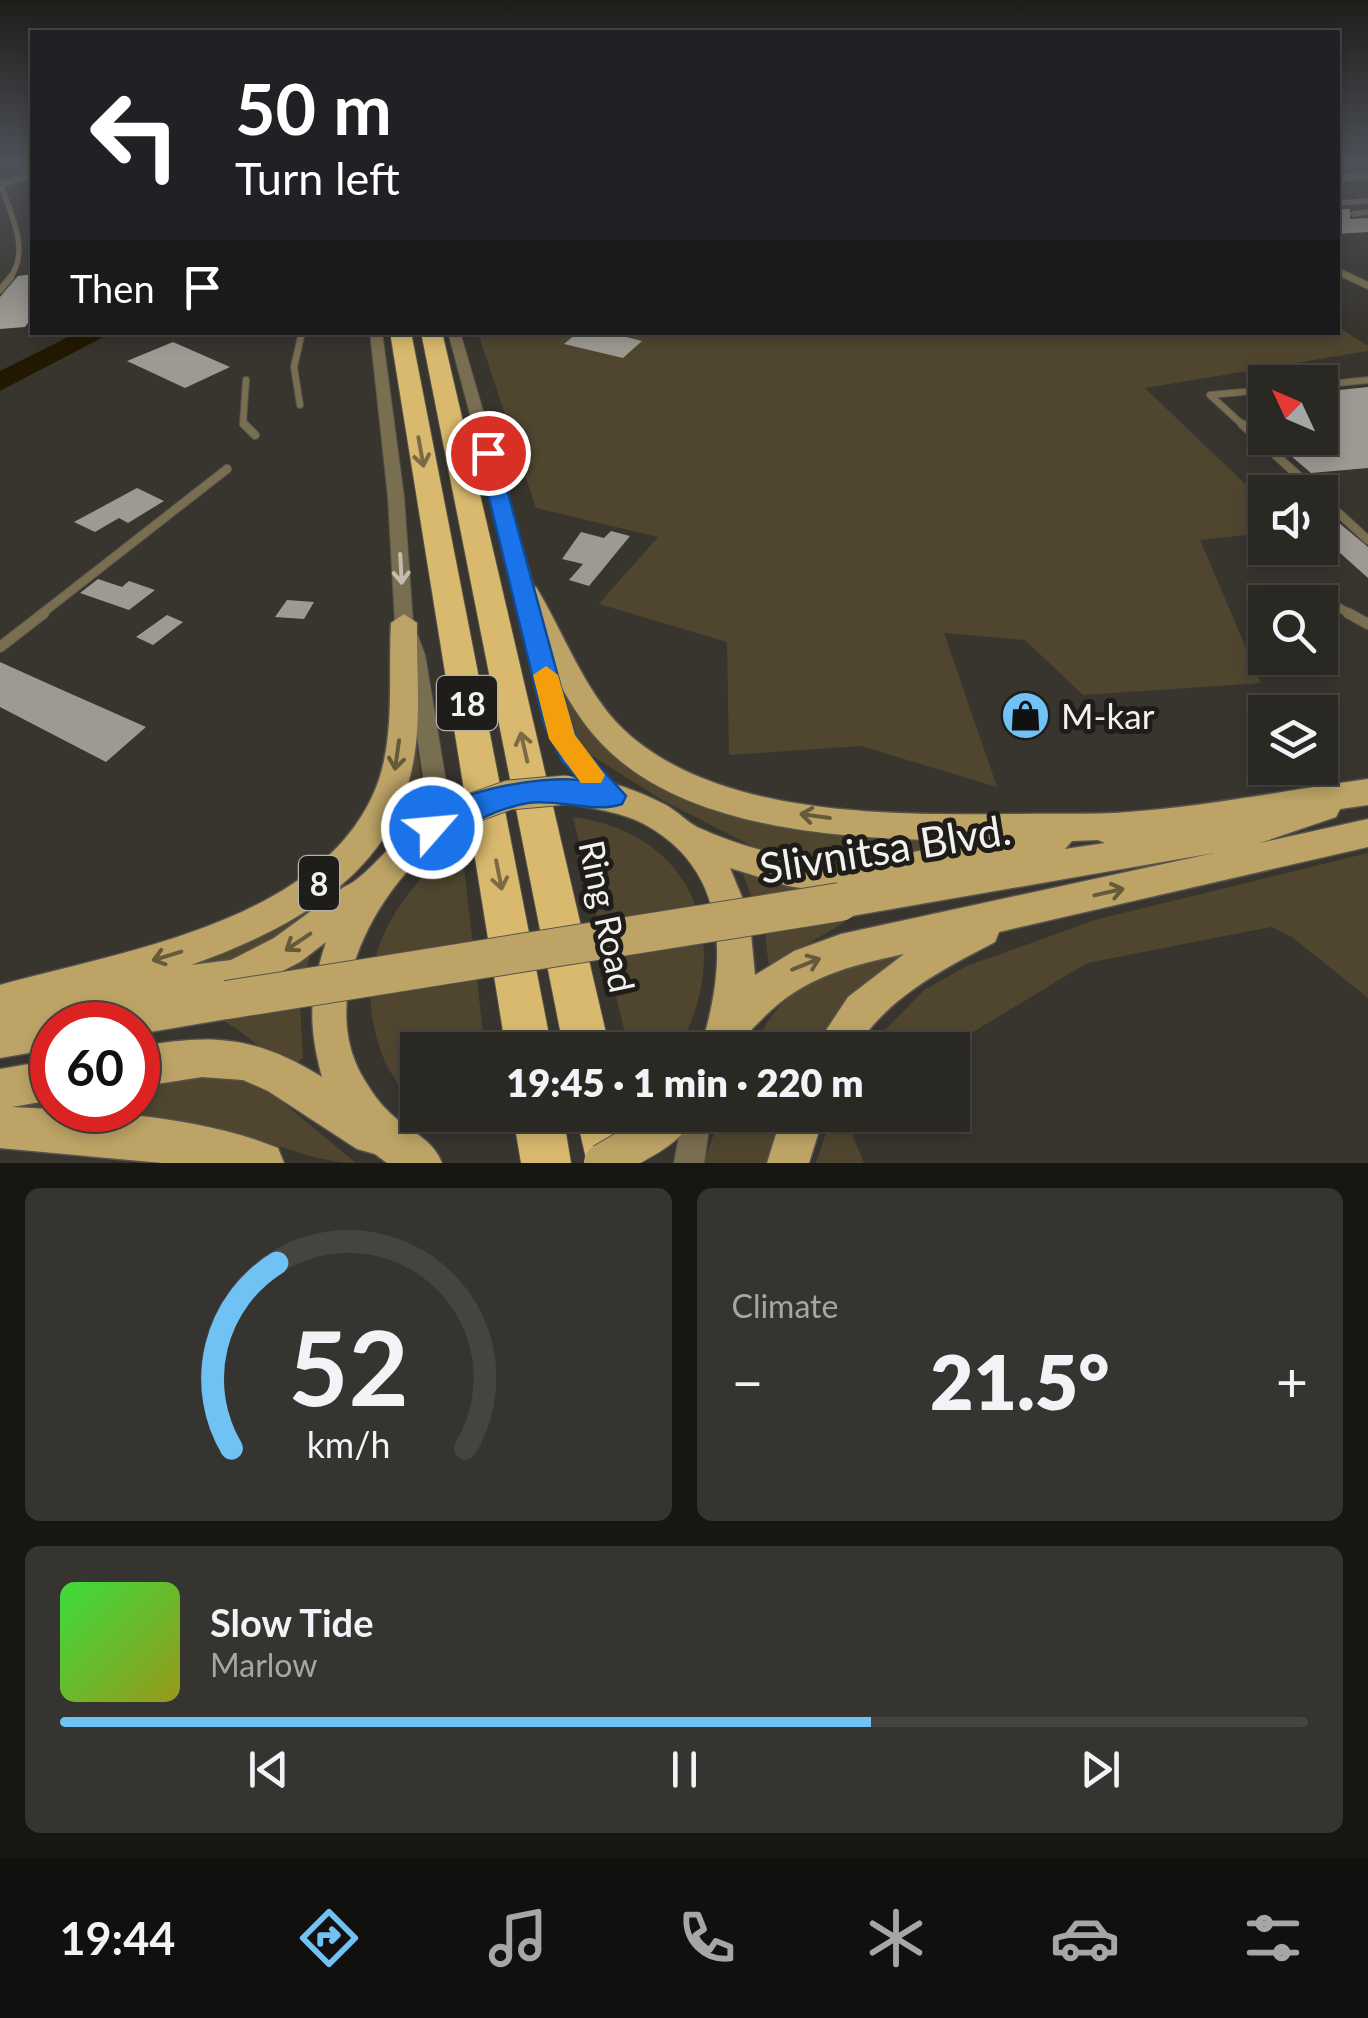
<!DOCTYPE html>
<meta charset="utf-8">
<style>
:root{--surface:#2a2823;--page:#363430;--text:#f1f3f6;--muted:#a5a6a6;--line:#464441;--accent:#70c1f4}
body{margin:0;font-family:Lato,sans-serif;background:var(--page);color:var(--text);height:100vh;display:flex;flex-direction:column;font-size:38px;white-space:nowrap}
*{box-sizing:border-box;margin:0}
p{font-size:32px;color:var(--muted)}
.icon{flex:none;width:55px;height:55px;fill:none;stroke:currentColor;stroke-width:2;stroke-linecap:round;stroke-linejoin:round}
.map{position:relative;height:1163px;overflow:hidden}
.details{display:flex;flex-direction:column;gap:25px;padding:25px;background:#171613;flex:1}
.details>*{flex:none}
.hud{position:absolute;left:30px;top:30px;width:1310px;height:305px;border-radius:0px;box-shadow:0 5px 15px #0003,0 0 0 2px var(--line);background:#202124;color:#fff;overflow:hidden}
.needle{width:65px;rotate:314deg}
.buttons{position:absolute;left:1248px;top:365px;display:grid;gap:20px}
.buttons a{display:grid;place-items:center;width:90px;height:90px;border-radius:0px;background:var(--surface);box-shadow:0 5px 15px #0003,0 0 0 2px var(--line);font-size:50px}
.speed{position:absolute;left:30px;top:1002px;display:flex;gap:20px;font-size:50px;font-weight:700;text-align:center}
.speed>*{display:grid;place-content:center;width:130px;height:130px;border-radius:50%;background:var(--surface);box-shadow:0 5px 15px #0003,0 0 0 2px var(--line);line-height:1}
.speed .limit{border:15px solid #d22;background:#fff;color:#111}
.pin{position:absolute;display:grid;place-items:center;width:85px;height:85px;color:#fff;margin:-42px;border:5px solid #fff;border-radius:50%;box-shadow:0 2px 10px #0007}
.me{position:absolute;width:110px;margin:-55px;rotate:63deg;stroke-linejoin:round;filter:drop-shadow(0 0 8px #0008)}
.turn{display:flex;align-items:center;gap:35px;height:210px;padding:0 40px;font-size:45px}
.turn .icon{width:130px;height:130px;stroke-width:2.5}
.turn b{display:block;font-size:70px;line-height:85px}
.then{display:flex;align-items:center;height:95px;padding:0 40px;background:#0003;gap:20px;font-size:38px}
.big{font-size:75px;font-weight:800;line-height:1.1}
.details .widget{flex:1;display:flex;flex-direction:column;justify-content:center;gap:15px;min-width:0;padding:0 35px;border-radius:15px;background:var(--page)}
.details .dial{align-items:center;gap:0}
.dial svg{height:260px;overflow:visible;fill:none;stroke:var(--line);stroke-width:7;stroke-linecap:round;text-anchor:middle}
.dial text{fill:var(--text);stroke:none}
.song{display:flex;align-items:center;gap:30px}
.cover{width:120px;height:120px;border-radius:15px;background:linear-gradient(135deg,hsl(120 70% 55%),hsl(60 70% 35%))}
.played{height:10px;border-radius:5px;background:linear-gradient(90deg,var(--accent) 65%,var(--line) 65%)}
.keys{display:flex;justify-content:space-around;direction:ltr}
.heat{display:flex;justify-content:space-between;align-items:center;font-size:55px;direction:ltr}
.details .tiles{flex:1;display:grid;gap:25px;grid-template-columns:1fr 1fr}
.widget:last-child{grid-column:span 2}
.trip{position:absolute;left:400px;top:1032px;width:570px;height:100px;border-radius:0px;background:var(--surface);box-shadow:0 5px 15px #0003,0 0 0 2px var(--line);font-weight:800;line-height:100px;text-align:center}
.menu{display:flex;height:160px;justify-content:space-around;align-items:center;background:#11100e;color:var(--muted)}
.menu .icon{width:70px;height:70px}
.menu .current{color:var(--accent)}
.menu b{font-size:45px;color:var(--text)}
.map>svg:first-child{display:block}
</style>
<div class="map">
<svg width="1368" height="1163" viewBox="0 0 1368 1163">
<rect width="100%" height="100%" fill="#38352f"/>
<!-- green -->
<path fill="#504630" d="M 1338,327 L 1368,346 L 1368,351 L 1145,388 L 1265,503 L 1265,533 L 1200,540 L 1261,683 L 1083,695 L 1025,640 L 944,633 L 997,787 L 861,746 L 729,755 L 727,642 L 599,604 L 658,537 L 536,508 L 478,333 L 1338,332 Z
M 550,654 L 618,758 L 674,793 L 981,842 L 843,869 L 781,861 L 662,800 L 583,750 L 564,717 Z
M 415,732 L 422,788 L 418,803 L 303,930 L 221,970 L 144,974 L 324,891 Z
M 573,817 C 698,834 735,946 678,1050 L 629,1050 Z
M 461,841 L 485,1050 L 418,1050 L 417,1103 C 397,1088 384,1064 377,1039 C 353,956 399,892 461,841 Z
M 1368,853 L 1368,998 L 1292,937 L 1271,927 L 1087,963 L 943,1050 L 866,1050 L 924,990 L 967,966 L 1095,920 Z
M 741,869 L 833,883 L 845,922 L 769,967 L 765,933 Z
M 911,948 L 818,1050 L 753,1050 L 766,1024 L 797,982 Z
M 310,954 L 300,1004 L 303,1058 L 294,1065 C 268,1058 249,1035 224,1021 L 230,983 Z
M 195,1071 L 257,1081 L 356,1163 C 316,1163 279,1143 238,1135 C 159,1121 80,1116 0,1111 L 0,1101 L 52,1094 L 52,1110 L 138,1110 L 138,1080 Z
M 721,1115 L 787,1115 L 774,1163 L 703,1163 Z
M 832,1115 L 854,1115 L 853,1137 L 864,1163 L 816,1163 Z"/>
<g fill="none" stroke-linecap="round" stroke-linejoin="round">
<!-- river -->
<path fill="#231902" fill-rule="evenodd" d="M 78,332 L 113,332 L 0,391 L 0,371 Z"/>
</g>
<!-- building -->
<path fill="#9e9a93" d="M 1350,209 L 1350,219 L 1368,218 L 1368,232 L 1338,234 L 1338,209 Z
M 32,274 L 32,317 L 25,327 L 0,329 L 0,297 L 18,276 Z
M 578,332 L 607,332 L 642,341 L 623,358 L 564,344 Z
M 173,342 L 230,367 L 185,388 L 127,361 Z
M 1368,387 L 1368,468 L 1311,473 L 1284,450 L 1320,446 L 1320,392 Z
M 137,488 L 164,501 L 128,523 L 119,518 L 95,532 L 74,522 Z
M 1327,513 L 1368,547 L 1368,578 L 1320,535 L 1320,514 Z
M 611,531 L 630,536 L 589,586 L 569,580 L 583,564 L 562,559 L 581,532 L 604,538 Z
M 98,579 L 122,587 L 129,581 L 155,590 L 129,610 L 80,593 Z
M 287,600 L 314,602 L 304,619 L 275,617 Z
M 167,615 L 183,622 L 153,645 L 136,637 Z
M 0,662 L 51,685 L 146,727 L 106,762 L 0,707 Z"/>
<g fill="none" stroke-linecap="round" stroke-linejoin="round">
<defs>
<path id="lane-far3" d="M 1,185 C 11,215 31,252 9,279
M 1338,203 L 1366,201
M 1353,214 L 1368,212"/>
<path id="lane-far2" d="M 0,290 L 11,277
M 246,380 L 243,423 L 247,427
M 1320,385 L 1368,380
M 300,405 L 294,367 L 302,332
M 1245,427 L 1210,395 L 1265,390"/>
<path id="lane-far1" d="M 244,424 L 255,435
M 1242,424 L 1316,492
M 1320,496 L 1368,540
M 1320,597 L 1352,615
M 40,615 L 227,469"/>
<path id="lane" d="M 1348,613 L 1368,624
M 0,647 L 44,613"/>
<path id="street" d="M 32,171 L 32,177 L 0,188 L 0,182 Z
M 1368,173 L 1368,179 L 1338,181 L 1338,175 Z
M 1338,268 L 1368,282 L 1368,289 L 1338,275 Z
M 370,332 L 382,332 L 404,497 L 413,623 L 425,655 L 446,782 L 439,802 L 410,850 L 402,853 L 394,850 L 391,843 L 421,794 L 424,782 L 405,655 L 395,623 L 388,497 Z
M 448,332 L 460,332 L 536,593 L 567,723 L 585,754 L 620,790 L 623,796 L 620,802 L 612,805 L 604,802 L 569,766 L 547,724 L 518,593 Z
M 683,1115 L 711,1115 L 704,1163 L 674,1163 Z"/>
<path id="primary" d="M 527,585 L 536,587 C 564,633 584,691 623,729 C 718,819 898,815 1022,814 C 1057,813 1093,815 1128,812 C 1208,806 1288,790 1368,779 L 1368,805 L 1340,809 L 1336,817 L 1260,843 L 1368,819 L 1368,847 L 999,932 L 995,942 C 943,969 886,998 855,1050 L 813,1050 L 848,997 L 904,954 C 849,966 803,977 762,1019 C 752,1029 743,1037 740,1050 L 700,1050 C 726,968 733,872 644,824 C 615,809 585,809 555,799 L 550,790 L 555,781 C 588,770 636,790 666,805 C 677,811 686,821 697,827 C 727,841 760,851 793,857 C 852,869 909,852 968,841 C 852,839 687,833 602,744 C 562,703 542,642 514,593 ZM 1098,840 L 1105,843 L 1065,849 L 1072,841 ZM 1214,853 L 841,934 L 794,951 L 755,975 L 749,914 L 730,868 L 788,886 L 827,892 L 823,902 L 828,913 L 840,918 Z
M 404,614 L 417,623 C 416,674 423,727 410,777 C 385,881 283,932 191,965 L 231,960 L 274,938 L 344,887 C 378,874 424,789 467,805 L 472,814 C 462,834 436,843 420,858 C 367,910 322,1001 361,1074 C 368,1086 378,1102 388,1111 C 406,1130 432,1137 442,1163 L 387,1163 L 375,1154 L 357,1149 L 268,1091 L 243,1080 L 202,1077 L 138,1087 L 138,1047 C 212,1033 256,1036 322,1077 C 308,1025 309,994 326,942 L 300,962 L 242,992 L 246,1000 L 240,1013 L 227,1019 L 138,1034 L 138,1025 L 52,1025 L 52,1049 L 0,1058 L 0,985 C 122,951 320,922 375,790 C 396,740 388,677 391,623 Z
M 52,1060 L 52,1100 L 12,1107 C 98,1111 197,1115 278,1148 L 284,1163 L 162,1163 L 0,1148 L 0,1069 Z
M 642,1115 L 694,1115 C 685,1135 669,1148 649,1157 L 634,1151 L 628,1136 Z
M 782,1115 L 824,1115 L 809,1163 L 767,1163 Z"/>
<path id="highway" d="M 390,332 L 411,332 L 552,1050 L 506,1050 Z
M 421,332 L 442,332 L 610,1050 L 564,1050 Z
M 513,1115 L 563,1115 L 571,1163 L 521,1163 Z
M 576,1115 L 626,1115 L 637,1163 L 587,1163 Z"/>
</defs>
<!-- lane-far3 casing -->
<use href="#lane-far3" stroke="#56534e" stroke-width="6"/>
<!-- lane-far2 casing -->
<use href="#lane-far2" stroke="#56534e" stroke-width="8"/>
<!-- lane-far1 casing -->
<use href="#lane-far1" stroke="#56534e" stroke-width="10"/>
<!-- lane casing -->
<use href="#lane" stroke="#56534e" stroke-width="12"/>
<!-- street casing -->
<use href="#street" stroke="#56534e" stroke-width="2"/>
<!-- primary casing -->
<use href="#primary" stroke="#56534e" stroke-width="3"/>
<!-- highway casing -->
<use href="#highway" stroke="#56534e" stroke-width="2"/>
<!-- lane-far3 -->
<use href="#lane-far3" stroke="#7a6e50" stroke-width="5"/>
<!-- lane-far2 -->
<use href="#lane-far2" stroke="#7a6e50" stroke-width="6"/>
<!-- lane-far1 -->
<use href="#lane-far1" stroke="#7a6e50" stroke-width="8"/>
<!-- lane -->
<use href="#lane" stroke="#7a6e50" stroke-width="10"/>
<!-- street -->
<use href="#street" fill="#7a6e50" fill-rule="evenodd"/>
<!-- primary -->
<use href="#primary" fill="#bda466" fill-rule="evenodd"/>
<!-- highway -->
<use href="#highway" fill="#d8b96e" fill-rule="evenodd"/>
<defs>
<path id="primary-bridge-far1" d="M 456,814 L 509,795 L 566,790"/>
<path id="primary-bridge" d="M 227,1000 L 840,902
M 603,1163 L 649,1136"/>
</defs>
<!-- primary-bridge-far1 casing -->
<use href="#primary-bridge-far1" stroke="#56534e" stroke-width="31" stroke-linecap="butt"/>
<!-- primary-bridge casing -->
<use href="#primary-bridge" stroke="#56534e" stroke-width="40" stroke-linecap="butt"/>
<!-- primary-bridge-far1 -->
<use href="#primary-bridge-far1" stroke="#bda466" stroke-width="29"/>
<!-- primary-bridge -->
<use href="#primary-bridge" stroke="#bda466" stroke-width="38"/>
</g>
<!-- one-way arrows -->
<defs><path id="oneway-shaft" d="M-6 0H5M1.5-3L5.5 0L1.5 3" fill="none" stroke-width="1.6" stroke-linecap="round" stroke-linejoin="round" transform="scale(2.5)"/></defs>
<g stroke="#7b6b44">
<use href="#oneway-shaft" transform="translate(421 452) rotate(80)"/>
<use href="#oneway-shaft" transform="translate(524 747) rotate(-103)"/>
<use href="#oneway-shaft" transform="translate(499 875) rotate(79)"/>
</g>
<use stroke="#c3bdaf" href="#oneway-shaft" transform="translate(401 569) rotate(87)"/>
<g stroke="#665a3c">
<use href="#oneway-shaft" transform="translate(397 755) rotate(98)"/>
<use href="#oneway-shaft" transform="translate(815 816) rotate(-172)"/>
<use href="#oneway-shaft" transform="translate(1109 892) rotate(-13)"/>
<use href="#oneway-shaft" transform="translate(298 942) rotate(146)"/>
<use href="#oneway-shaft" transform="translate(167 956) rotate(163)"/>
<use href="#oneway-shaft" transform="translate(806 964) rotate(-22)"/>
</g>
<!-- sky -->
<linearGradient id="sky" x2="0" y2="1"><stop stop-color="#1f1d1a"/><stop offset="0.5" stop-color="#4d5158"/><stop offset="1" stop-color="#4d5158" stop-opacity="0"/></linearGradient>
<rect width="1368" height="326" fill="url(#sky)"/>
<!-- route -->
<path fill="#1a73e8" stroke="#114b97" stroke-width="2.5" d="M 488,447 L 497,453 L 571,724 L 581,746 L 626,796 L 622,804 C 594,814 558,798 528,803 C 492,809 464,829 432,841 L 421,837 L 417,828 C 434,793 542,775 579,780 L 562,761 L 544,724 L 478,453 Z"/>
<!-- slow -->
<path fill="#f59e0b" d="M 546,666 L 558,675 L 575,735 L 605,775 L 601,783 L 581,783 L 549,739 L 533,675 Z"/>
<!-- icons -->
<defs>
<symbol id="shop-disc" viewBox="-11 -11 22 22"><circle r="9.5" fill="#70c1f4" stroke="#1e1d1a"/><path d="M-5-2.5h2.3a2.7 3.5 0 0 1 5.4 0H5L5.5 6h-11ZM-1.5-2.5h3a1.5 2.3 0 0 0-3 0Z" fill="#111"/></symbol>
</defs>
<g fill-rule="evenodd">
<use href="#shop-disc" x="998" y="688" width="55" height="55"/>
</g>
<g text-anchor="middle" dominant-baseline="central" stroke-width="10" stroke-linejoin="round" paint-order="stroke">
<!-- shield labels -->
<g fill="#1e1d1a" stroke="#b4b2ae" stroke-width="2.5">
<rect x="437" y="676" width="60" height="54" rx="8"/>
<rect x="299" y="856" width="40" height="54" rx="8"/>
</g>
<g font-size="32" font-weight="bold" fill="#f4f2ee">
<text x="467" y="703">18</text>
<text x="319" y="883">8</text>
</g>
<!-- poi labels -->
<g font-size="35" fill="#f4f2ee" stroke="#1e1d1a" text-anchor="start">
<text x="1061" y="715">M-kar</text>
</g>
<!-- street labels -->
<g font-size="35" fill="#f4f2ee" stroke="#1e1d1a">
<text transform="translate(608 916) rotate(78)">Ring Road</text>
</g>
<!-- near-street labels -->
<g font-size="42" fill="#f4f2ee" stroke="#1e1d1a">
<text transform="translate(885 848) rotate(-9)">Slivnitsa Blvd.</text>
</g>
</g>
</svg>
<div class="buttons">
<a><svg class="needle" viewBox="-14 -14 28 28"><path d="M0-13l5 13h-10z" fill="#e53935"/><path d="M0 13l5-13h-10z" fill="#a5a6a6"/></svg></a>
<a><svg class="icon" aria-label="sound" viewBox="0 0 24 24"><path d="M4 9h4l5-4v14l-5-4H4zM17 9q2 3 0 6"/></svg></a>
<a><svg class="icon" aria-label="search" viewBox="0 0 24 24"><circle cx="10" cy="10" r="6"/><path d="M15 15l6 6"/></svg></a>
<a><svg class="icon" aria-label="layers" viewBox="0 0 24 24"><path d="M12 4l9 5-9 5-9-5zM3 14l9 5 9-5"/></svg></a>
</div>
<div class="speed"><div class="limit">60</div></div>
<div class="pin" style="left:488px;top:453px;background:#d93025"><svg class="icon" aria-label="arrive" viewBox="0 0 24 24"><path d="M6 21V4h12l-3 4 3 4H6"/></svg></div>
<svg class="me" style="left:432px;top:828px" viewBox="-20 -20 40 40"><circle r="17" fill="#1a73e8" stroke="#fff" stroke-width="3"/><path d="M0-11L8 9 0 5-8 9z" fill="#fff"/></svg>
<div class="trip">19:45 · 1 min · 220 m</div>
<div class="hud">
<div class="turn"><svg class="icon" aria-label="left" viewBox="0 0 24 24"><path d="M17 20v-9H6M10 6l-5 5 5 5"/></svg><div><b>50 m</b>Turn left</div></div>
<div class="then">Then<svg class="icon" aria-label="arrive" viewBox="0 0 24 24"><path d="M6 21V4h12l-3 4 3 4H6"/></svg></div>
</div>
</div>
<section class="details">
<div class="tiles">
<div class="widget dial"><svg viewBox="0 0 100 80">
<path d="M14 69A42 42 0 1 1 86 69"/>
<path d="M14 69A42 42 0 0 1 28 12" stroke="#70c1f4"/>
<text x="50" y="56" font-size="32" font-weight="700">52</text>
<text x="50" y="72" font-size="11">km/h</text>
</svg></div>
<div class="widget"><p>Climate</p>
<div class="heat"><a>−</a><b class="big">21.5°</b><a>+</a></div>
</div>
<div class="widget">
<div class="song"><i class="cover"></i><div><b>Slow Tide</b><p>Marlow</p></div></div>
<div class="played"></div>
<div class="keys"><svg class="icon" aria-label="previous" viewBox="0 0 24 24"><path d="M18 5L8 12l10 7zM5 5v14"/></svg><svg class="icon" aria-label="pause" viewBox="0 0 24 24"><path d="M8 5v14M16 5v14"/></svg><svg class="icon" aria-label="next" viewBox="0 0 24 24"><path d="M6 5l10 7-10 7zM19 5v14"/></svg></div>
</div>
</div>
</section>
<nav class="menu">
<b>19:44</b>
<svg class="icon current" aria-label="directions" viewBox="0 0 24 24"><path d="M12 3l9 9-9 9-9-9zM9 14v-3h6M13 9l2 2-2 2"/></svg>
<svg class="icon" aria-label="music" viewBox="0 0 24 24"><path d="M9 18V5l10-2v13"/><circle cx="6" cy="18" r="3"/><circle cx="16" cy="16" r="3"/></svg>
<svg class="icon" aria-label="phone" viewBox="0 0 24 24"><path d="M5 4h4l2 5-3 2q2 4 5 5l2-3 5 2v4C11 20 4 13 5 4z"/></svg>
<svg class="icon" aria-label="climate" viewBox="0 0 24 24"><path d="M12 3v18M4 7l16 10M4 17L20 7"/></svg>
<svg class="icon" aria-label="car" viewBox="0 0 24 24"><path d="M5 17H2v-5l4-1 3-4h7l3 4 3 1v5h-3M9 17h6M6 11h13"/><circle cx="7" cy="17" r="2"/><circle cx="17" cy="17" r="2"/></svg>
<svg class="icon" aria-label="filters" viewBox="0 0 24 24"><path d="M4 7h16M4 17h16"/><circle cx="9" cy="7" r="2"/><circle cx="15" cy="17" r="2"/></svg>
</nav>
